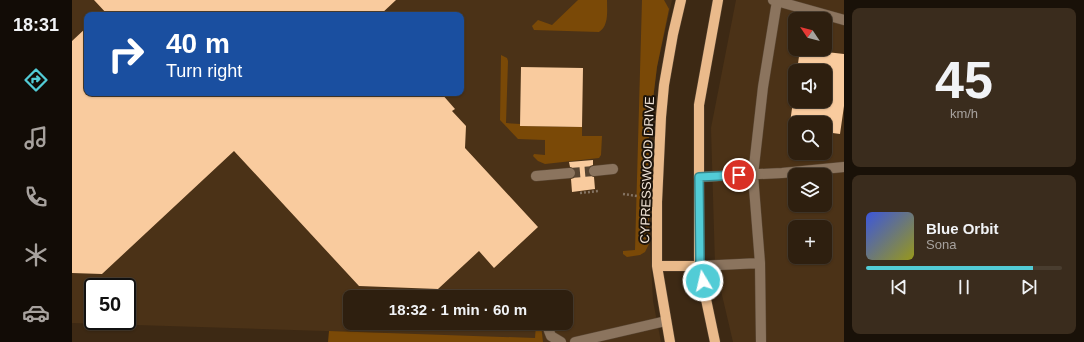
<!DOCTYPE html>
<meta charset="utf-8">
<style>
:root{--surface:#2e1f0f;--page:#3a2c1d;--text:#f1f3f6;--muted:#a7a29e;--line:#493d2f;--accent:#52ccd6}
body{margin:0;font-family:Helvetica,sans-serif;background:var(--page);color:var(--text);height:100vh;display:flex;flex-direction:column;font-size:15px;white-space:nowrap}
*{box-sizing:border-box;margin:0}
p{font-size:13px;color:var(--muted)}
.icon{flex:none;width:22px;height:22px;fill:none;stroke:currentColor;stroke-width:2;stroke-linecap:round;stroke-linejoin:round}
.map{position:relative;flex:1;overflow:hidden}
.panel{display:flex;flex-direction:column;gap:8px;padding:8px;background:#191108;width:240px}
.panel>*{flex:none}
.top-card{position:absolute;left:12px;top:12px;width:380px;height:84px;border-radius:8px;box-shadow:0 1px 3px #0004,0 0 0 1px var(--line);background:#1a4fa0;color:#fff;overflow:hidden}
.needle{width:26px;rotate:305deg}
.fabs{position:absolute;left:716px;top:12px;display:grid;gap:8px}
.fabs a{display:grid;place-items:center;width:44px;height:44px;border-radius:8px;background:var(--surface);box-shadow:0 1px 3px #0004,0 0 0 1px var(--line);font-size:20px}
.speed{position:absolute;left:12px;top:278px;display:flex;gap:8px;font-size:20px;font-weight:700;text-align:center}
.speed>*{display:grid;place-content:center;width:52px;height:52px;border-radius:50%;background:var(--surface);box-shadow:0 1px 3px #0004,0 0 0 1px var(--line);line-height:1}
.speed .limit{border:2px solid #111;border-radius:6px;background:#fff;color:#111}
.pin{position:absolute;display:grid;place-items:center;width:34px;height:34px;color:#fff;margin:-17px;border:2px solid #fff;border-radius:50%;box-shadow:0 1px 4px #0007}
.me{position:absolute;width:44px;margin:-22px;rotate:351deg;stroke-linejoin:round;filter:drop-shadow(0 0 3px #0008)}
.turn{display:flex;align-items:center;gap:14px;height:84px;padding:0 16px;font-size:18px}
.turn .icon{width:52px;height:52px;stroke-width:2.5}
.turn b{display:block;font-size:28px;line-height:34px}
.panel .card{flex:1;display:flex;flex-direction:column;justify-content:center;gap:6px;min-width:0;padding:0 14px;border-radius:8px;background:var(--page)}
.panel .dial{align-items:center;gap:0}
.dial b{font-size:52px;line-height:1}
.song{display:flex;align-items:center;gap:12px}
.cover{width:48px;height:48px;border-radius:6px;background:linear-gradient(135deg,hsl(230 70% 55%),hsl(60 70% 35%))}
.played{height:4px;border-radius:2px;background:linear-gradient(90deg,var(--accent) 85%,var(--line) 85%)}
.keys{display:flex;justify-content:space-around;direction:ltr}
.trip{position:absolute;left:271px;top:290px;width:230px;height:40px;border-radius:8px;background:var(--surface);box-shadow:0 1px 3px #0004,0 0 0 1px var(--line);font-weight:800;line-height:40px;text-align:center}
main{display:flex;flex:1;min-height:0}
.menu{display:flex;flex-direction:column;width:72px;justify-content:space-around;align-items:center;background:#120c06;color:var(--muted)}
.menu .icon{width:28px;height:28px}
.menu .on{color:var(--accent)}
.menu b{font-size:18px;color:var(--text)}
.map>svg:first-child{display:block}
</style>
<main>
<nav class="menu">
<b>18:31</b>
<svg class="icon on" aria-label="directions" viewBox="0 0 24 24"><path d="M12 3l9 9-9 9-9-9zM9 14v-3h6M13 9l2 2-2 2"/></svg>
<svg class="icon" aria-label="music" viewBox="0 0 24 24"><path d="M9 18V5l10-2v13"/><circle cx="6" cy="18" r="3"/><circle cx="16" cy="16" r="3"/></svg>
<svg class="icon" aria-label="phone" viewBox="0 0 24 24"><path d="M5 4h4l2 5-3 2q2 4 5 5l2-3 5 2v4C11 20 4 13 5 4z"/></svg>
<svg class="icon" aria-label="climate" viewBox="0 0 24 24"><path d="M12 3v18M4 7l16 10M4 17L20 7"/></svg>
<svg class="icon" aria-label="car" viewBox="0 0 24 24"><path d="M5 17H2v-5l4-1 3-4h7l3 4 3 1v5h-3M9 17h6M6 11h13"/><circle cx="7" cy="17" r="2"/><circle cx="17" cy="17" r="2"/></svg>
</nav>
<div class="map">
<svg width="772" height="342" viewBox="0 0 772 342">
<rect width="100%" height="100%" fill="#3d2914"/>
<!-- built -->
<path fill="#4b3217" fill-rule="evenodd" d="M 0,0 L 600,0 L 585,67 L 577,132 L 576,199 L 578,242 L 581,301 L 589,342 L 324,342 L 316,333 L 0,323 ZM 15,15 L 389,15 L 389,93 L 15,93 ZM 21,287 L 55,287 L 55,321 L 21,321 ZM 278,297 L 494,297 L 494,323 L 278,323 Z
M 664,0 L 772,0 L 772,342 L 661,342 L 643,265 L 639,128 ZM 723,19 L 753,19 L 753,49 L 723,49 ZM 723,71 L 753,71 L 753,101 L 723,101 ZM 723,123 L 753,123 L 753,153 L 723,153 ZM 723,175 L 753,175 L 753,205 L 723,205 ZM 723,227 L 753,227 L 753,257 L 723,257 Z"/>
<!-- green -->
<path fill="#7a4907" d="M 506,0 L 535,0 C 535,11 537,26 527,32 L 462,30 L 460,26 L 466,20 L 480,25 Z
M 570,0 L 592,0 L 597,9 L 585,67 L 577,132 L 576,199 L 578,242 L 573,252 L 568,255 L 555,257 L 551,254 L 551,251 L 563,250 Z
M 429,55 L 435,58 L 436,61 L 434,123 L 448,124 L 448,126 L 510,127 L 510,136 L 530,136 L 529,155 L 527,158 L 473,164 L 466,161 L 461,156 L 462,154 L 473,155 L 473,140 L 446,139 L 428,120 Z
M 464,325 L 469,325 L 471,342 L 256,342 L 257,331 L 463,338 Z"/>
<!-- building -->
<path fill="#f9cb9e" d="M 22,0 L 324,0 L 308,15 L 36,15 Z
M 15,27 L 15,93 L 369,93 L 383,109 L 380,111 L 394,126 L 393,148 L 466,227 L 422,268 L 407,251 L 366,289 L 287,286 L 162,151 L 30,274 L 0,273 L 0,41 Z
M 728,49 L 772,54 L 772,106 L 768,134 L 753,132 L 753,123 L 718,123 L 721,101 L 753,101 L 753,71 L 725,71 Z
M 449,67 L 511,68 L 510,127 L 448,126 Z
M 521,160 L 521,165 L 518,166 L 516,171 L 517,175 L 522,177 L 523,189 L 500,192 L 499,179 L 502,178 L 504,173 L 503,169 L 498,167 L 497,162 Z"/>
<g fill="none" stroke-linecap="round" stroke-linejoin="round">
<!-- minor-tunnel -->
<path stroke="#584532" stroke-width="10" stroke-dasharray="10 5" stroke-linecap="butt" d="M 498,173 L 522,171"/>
<defs>
<path id="minor" d="M 701,0 L 772,20
M 522,171 L 541,169
M 464,176 L 498,173
M 627,177 L 710,173 L 772,167
M 627,266 L 688,263
M 474,323 L 479,336 L 489,342
M 503,342 L 594,321
M 689,342 L 688,263 L 681,175 L 691,87 L 705,1"/>
<path id="major" d="M 585,266 L 627,266
M 598,342 L 585,266 L 585,202 L 589,117 L 592,85 L 601,34 L 609,0
M 643,342 L 627,266 L 627,105 L 646,0"/>
</defs>
<!-- minor casing -->
<use href="#minor" stroke="#5a4734" stroke-width="11"/>
<!-- major casing -->
<use href="#major" stroke="#5a4734" stroke-width="11"/>
<!-- path -->
<path stroke="#847362" stroke-width="2.5" stroke-dasharray="2 2" stroke-linecap="butt" d="M 508,193 L 527,191
M 551,194 L 565,196"/>
<!-- minor -->
<use href="#minor" stroke="#8b745e" stroke-width="10"/>
<!-- major -->
<use href="#major" stroke="#eaba8b" stroke-width="10"/>
</g>
<g fill="none" stroke-linecap="round" stroke-linejoin="round">
<defs>
<path id="route" d="M 631,281 L 628,266 L 627,177 L 667,175"/>
</defs>
<!-- route casing -->
<use href="#route" stroke="#35858b" stroke-width="10"/>
<!-- route -->
<use href="#route" stroke="#52ccd6" stroke-width="7"/>
</g>
<g text-anchor="middle" dominant-baseline="central" stroke-width="4" stroke-linejoin="round" paint-order="stroke">
<!-- street labels -->
<g font-size="13" fill="#f2e5d9" stroke="#1d140b">
<text transform="translate(575 170) rotate(-88)">CYPRESSWOOD DRIVE</text>
</g>
</g>
</svg>
<div class="fabs">
<a><svg class="needle" viewBox="-14 -14 28 28"><path d="M0-13l5 13h-10z" fill="#e53935"/><path d="M0 13l5-13h-10z" fill="#a7a29e"/></svg></a>
<a><svg class="icon" aria-label="sound" viewBox="0 0 24 24"><path d="M4 9h4l5-4v14l-5-4H4zM17 9q2 3 0 6"/></svg></a>
<a><svg class="icon" aria-label="search" viewBox="0 0 24 24"><circle cx="10" cy="10" r="6"/><path d="M15 15l6 6"/></svg></a>
<a><svg class="icon" aria-label="layers" viewBox="0 0 24 24"><path d="M12 4l9 5-9 5-9-5zM3 14l9 5 9-5"/></svg></a>
<a>+</a>
</div>
<div class="speed"><div class="limit">50</div></div>
<div class="pin" style="left:667px;top:175px;background:#d93025"><svg class="icon" aria-label="arrive" viewBox="0 0 24 24"><path d="M6 21V4h12l-3 4 3 4H6"/></svg></div>
<svg class="me" style="left:631px;top:281px" viewBox="-20 -20 40 40"><circle r="17" fill="#52ccd6" stroke="#fff" stroke-width="3"/><path d="M0-11L8 9 0 5-8 9z" fill="#fff"/></svg>
<div class="trip">18:32 · 1 min · 60 m</div>
<div class="top-card">
<div class="turn"><svg class="icon" aria-label="right" viewBox="0 0 24 24"><path d="M7 20v-9h11M14 6l5 5-5 5"/></svg><div><b>40 m</b>Turn right</div></div>
</div>
</div>
<section class="panel">
<div class="card dial"><b>45</b><p>km/h</p></div>
<div class="card">
<div class="song"><i class="cover"></i><div><b>Blue Orbit</b><p>Sona</p></div></div>
<div class="played"></div>
<div class="keys"><svg class="icon" aria-label="previous" viewBox="0 0 24 24"><path d="M18 5L8 12l10 7zM5 5v14"/></svg><svg class="icon" aria-label="pause" viewBox="0 0 24 24"><path d="M8 5v14M16 5v14"/></svg><svg class="icon" aria-label="next" viewBox="0 0 24 24"><path d="M6 5l10 7-10 7zM19 5v14"/></svg></div>
</div>
</section>
</main>
